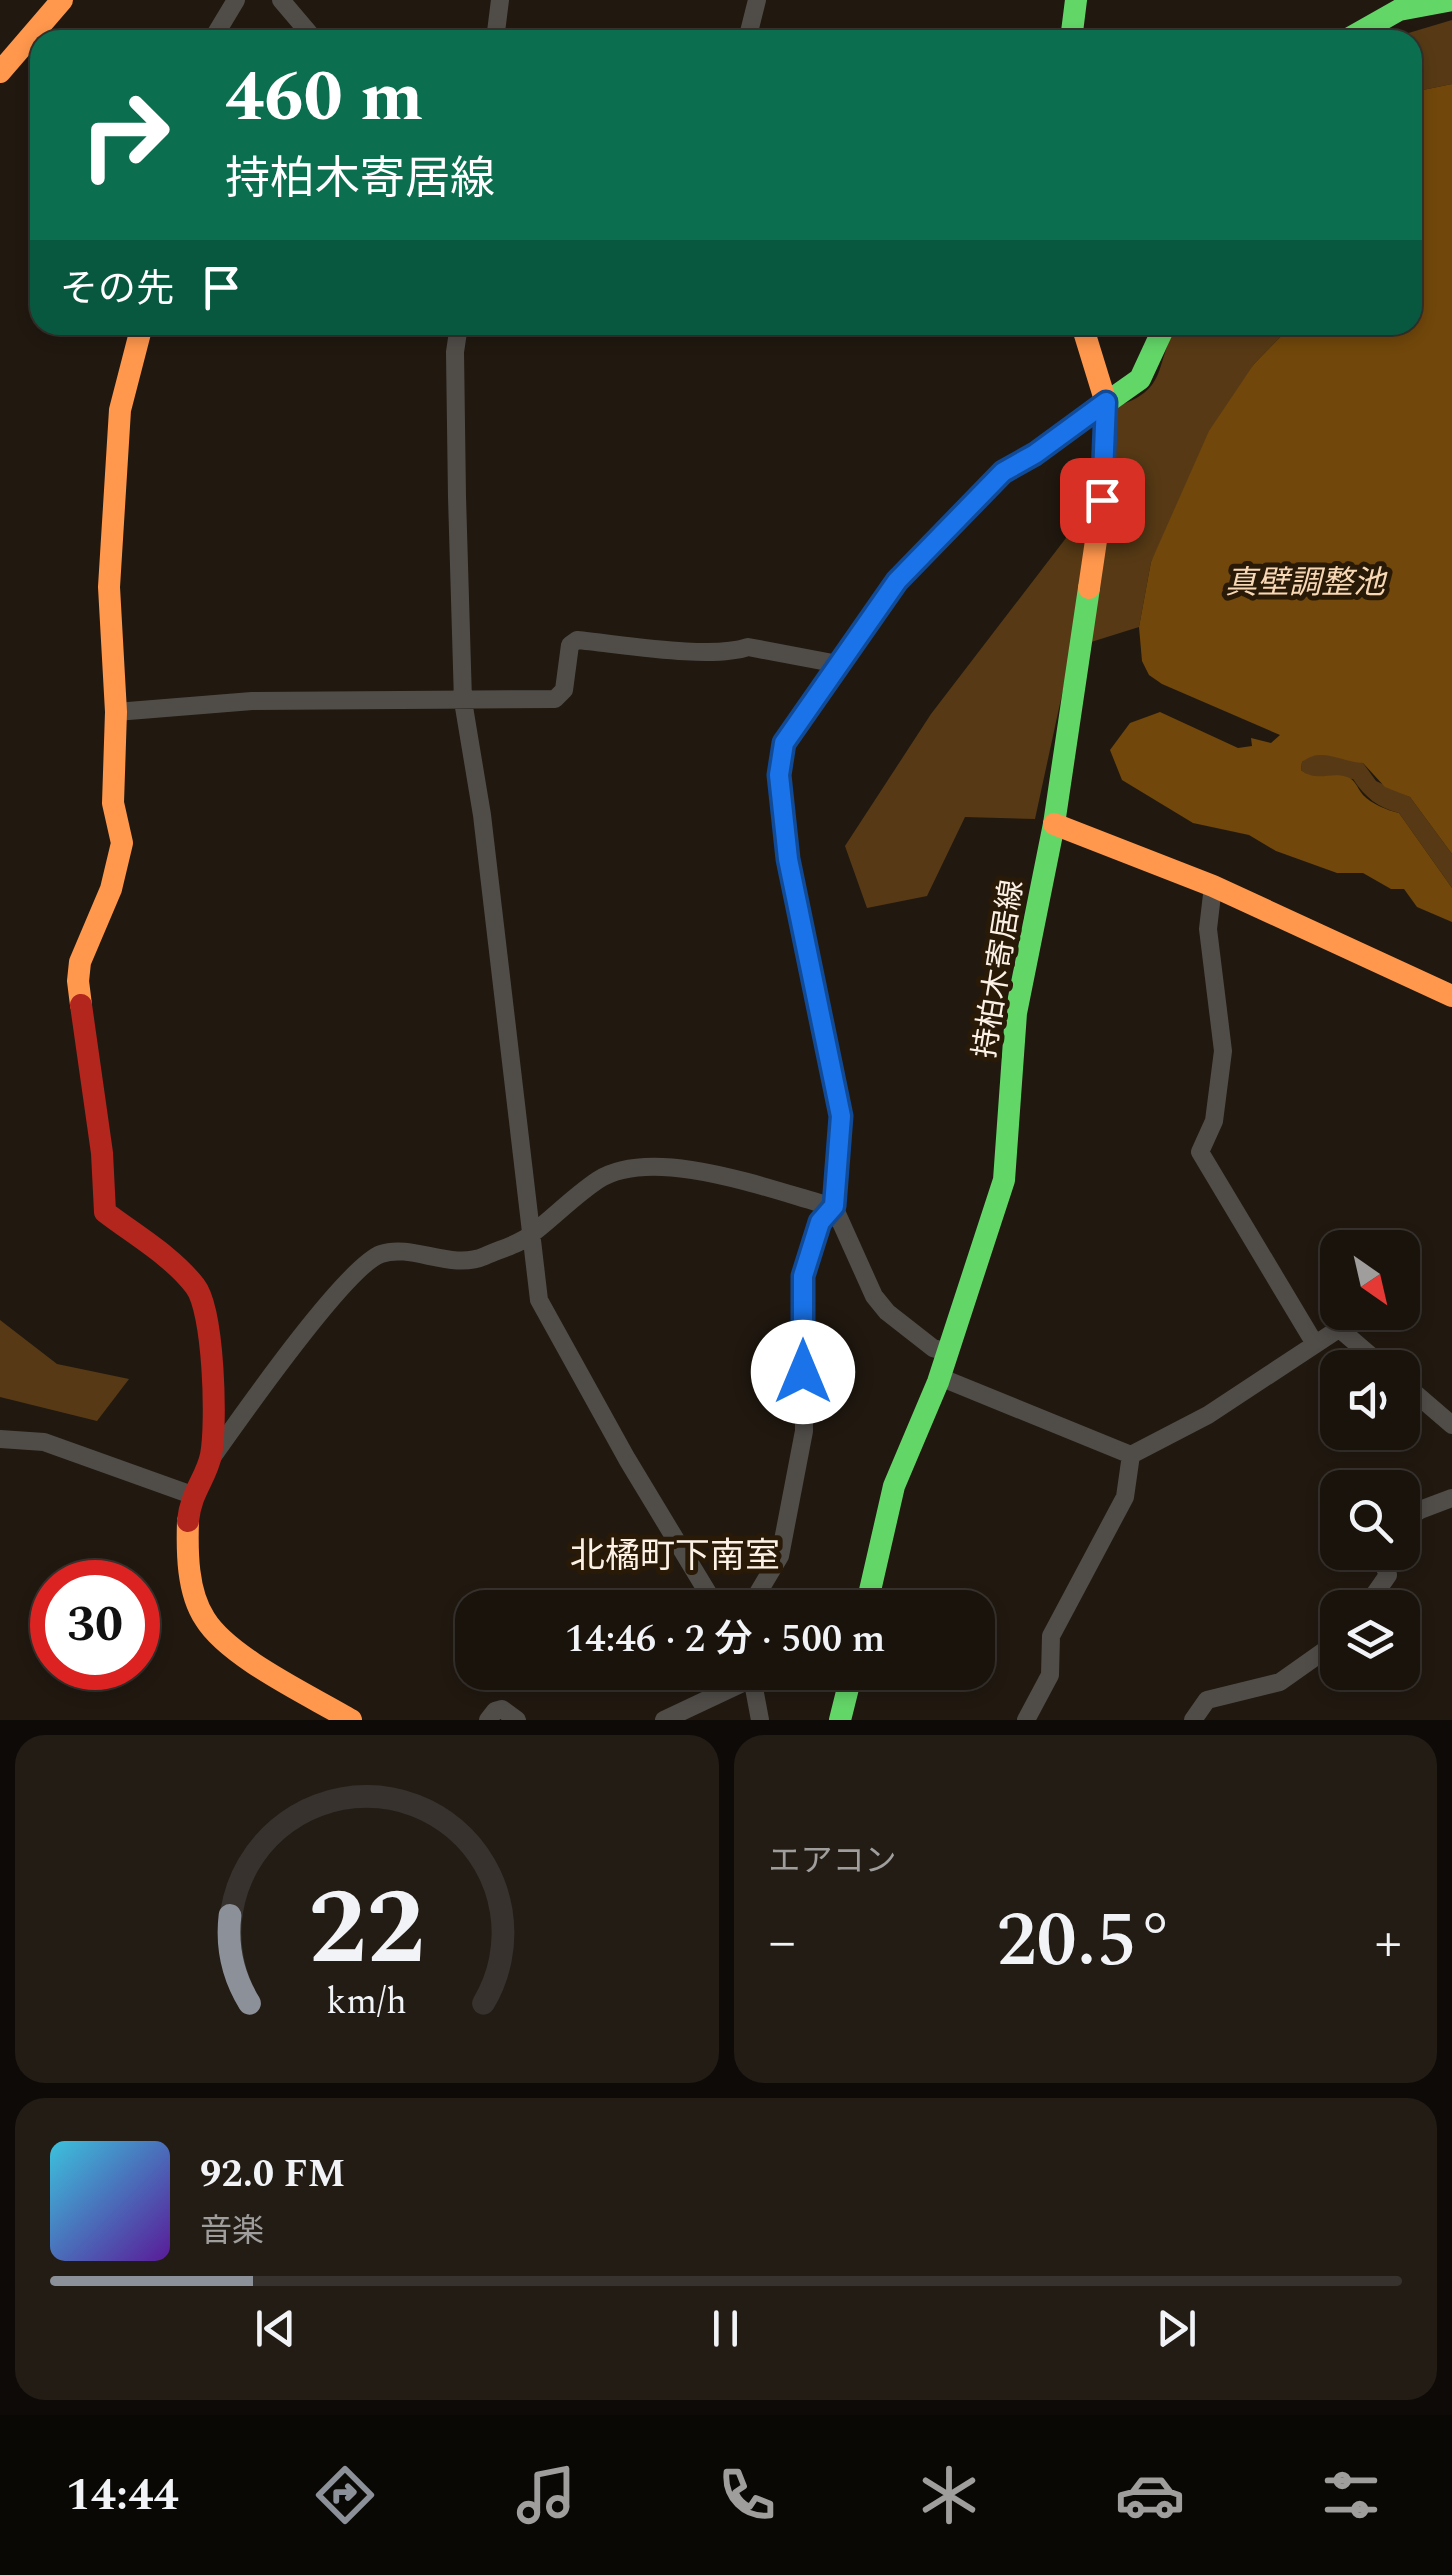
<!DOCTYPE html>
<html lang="ja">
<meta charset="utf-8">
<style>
:root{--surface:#19130c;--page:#221c15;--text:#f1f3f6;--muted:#9f9e9d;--line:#37322d;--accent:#8c9099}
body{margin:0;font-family:Spectral,"Noto Sans JP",serif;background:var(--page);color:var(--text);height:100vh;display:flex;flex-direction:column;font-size:38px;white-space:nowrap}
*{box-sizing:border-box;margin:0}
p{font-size:32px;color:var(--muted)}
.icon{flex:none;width:55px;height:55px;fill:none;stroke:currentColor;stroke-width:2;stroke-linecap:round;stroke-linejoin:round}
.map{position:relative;height:1720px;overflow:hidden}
.drawer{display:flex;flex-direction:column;gap:15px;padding:15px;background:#0e0a07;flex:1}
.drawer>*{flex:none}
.guide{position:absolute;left:30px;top:30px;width:1392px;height:305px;border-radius:30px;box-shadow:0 5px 15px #0003,0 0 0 2px var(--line);background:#0b6e4f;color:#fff;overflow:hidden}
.needle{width:65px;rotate:146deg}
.buttons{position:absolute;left:1320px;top:1230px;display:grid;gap:20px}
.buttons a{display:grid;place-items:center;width:100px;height:100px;border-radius:20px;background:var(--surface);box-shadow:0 5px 15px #0003,0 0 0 2px var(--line);font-size:50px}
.speed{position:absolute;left:30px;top:1560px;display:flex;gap:20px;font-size:50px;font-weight:700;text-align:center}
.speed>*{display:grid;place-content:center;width:130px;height:130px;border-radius:50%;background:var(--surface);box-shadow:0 5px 15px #0003,0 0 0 2px var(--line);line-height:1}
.speed .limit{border:15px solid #d22;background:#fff;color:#111}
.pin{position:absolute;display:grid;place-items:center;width:85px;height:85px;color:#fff;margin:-42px;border-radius:20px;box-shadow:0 5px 15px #0006}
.me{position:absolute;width:110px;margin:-55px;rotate:0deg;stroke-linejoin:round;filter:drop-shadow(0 0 8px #0008)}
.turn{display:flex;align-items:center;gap:35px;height:210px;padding:0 30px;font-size:45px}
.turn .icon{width:130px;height:130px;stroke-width:2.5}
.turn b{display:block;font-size:70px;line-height:85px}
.then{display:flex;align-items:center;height:95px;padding:0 30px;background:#0003;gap:20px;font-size:38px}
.big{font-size:75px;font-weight:600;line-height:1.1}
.drawer .widget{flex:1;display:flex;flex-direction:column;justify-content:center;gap:15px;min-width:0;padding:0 35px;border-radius:30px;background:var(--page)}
.drawer .dial{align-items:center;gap:0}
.dial svg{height:260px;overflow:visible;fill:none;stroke:var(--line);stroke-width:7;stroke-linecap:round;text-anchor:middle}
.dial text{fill:var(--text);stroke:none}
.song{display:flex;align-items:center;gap:30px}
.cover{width:120px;height:120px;border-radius:15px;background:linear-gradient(135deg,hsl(190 70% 55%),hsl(270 70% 35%))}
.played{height:10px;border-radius:5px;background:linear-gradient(90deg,var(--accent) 15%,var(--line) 15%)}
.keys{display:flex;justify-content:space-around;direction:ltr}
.heat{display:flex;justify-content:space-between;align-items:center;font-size:55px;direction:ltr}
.drawer .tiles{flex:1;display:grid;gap:15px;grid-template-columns:1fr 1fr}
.widget:last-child{grid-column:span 2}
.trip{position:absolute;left:455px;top:1590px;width:540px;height:100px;border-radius:30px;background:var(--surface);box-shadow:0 5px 15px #0003,0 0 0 2px var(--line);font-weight:600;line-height:100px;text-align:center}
.dock{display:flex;height:160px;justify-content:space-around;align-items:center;background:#0a0805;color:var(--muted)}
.dock .icon{width:70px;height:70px}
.dock .active{color:var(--accent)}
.dock b{font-size:45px;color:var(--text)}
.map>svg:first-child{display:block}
</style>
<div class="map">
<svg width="1452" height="1720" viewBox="0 0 1452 1720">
<rect width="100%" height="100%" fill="#211910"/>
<!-- forest -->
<path fill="#573a15" d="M 1452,20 L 1452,84 L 1413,92 L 1412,40 L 1385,40 Z
M 1176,325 L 1292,325 L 1254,364 L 1151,562 L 1139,627 L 1072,648 L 1035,819 L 965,817 L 927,896 L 867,908 L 845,846 L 931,714 L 1102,491 L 1115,407 C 1168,390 1154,369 1176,325 Z
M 1333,753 L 1363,763 L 1376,781 L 1410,797 L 1452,854 L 1452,888 L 1399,813 C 1378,808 1365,797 1353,779 L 1310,777 L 1301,770 L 1302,762 L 1308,756 Z
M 0,1320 L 57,1364 L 129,1379 L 97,1421 L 0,1397 Z"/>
<!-- water -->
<path fill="#71470b" d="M 1452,84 L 1452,854 L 1410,797 L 1385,787 L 1363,763 C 1341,762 1322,746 1302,762 L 1301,770 C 1317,783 1331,771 1347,777 C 1356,780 1357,788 1363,795 C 1372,804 1386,810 1399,813 L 1452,888 L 1452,922 L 1417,907 L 1404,889 L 1391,889 L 1363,873 L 1337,873 L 1276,851 L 1249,835 L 1193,823 L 1122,780 L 1110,750 L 1130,723 L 1160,712 L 1238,748 L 1252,746 L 1251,738 L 1271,743 L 1280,735 L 1162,684 L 1149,675 L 1142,661 L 1139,627 L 1151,562 L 1209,431 L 1254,364 L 1292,325 L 1412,325 L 1413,92 Z"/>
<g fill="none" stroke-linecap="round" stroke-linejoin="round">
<!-- street -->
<path stroke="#504d49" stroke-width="18" d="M 281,0 L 315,40
M 212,40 L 236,0
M 495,40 L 500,0
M 747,40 L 757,0
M 459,325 L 455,352 L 457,497 L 463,701 L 482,815 L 539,1300 L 627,1459 L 717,1608
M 116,712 L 252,701 L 555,699 L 564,690 L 570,645 L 577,640 C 620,644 711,660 748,647 L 838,664
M 1213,886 L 1208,929 L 1223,1051 L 1214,1121 L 1200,1152 L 1315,1344
M 947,1352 L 933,1348 L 887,1312 L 874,1296 L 834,1207 L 841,1116 L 789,859 L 779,775 L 784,743 L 897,581 L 1003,472 L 1035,454 L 1106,403
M 942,1378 L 1131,1455
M 1402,1382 L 1452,1425
M 0,1439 L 44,1442 L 192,1495
M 1131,1455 L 1208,1415 L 1337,1330 L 1342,1331 L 1385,1368
M 211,1459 C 238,1421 345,1267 381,1254 C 412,1243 451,1271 485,1256 C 500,1249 521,1244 533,1233 C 555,1216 574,1196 598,1180 C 654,1144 773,1191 834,1207
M 1402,1522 L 1420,1510 L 1452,1498
M 749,1608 L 780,1556 L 804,1431 L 803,1276 L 820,1222 L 834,1207
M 1365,1608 L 1388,1575 L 1378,1552
M 751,1672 L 760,1720
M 488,1720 L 495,1711 L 502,1709 L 517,1720
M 664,1720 L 753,1678
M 1026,1720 L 1050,1675 L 1051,1636 L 1125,1497 L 1131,1455
M 1193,1720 L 1207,1700 L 1280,1682 L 1338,1641"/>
<!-- fast -->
<path stroke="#63d668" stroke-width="22" d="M 1071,40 L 1076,0
M 1346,40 L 1399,10 L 1452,0
M 1106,403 L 1140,379 L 1165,325
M 866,1608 L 894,1486 L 938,1382 L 1004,1180 L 1016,1013 L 1054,824 L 1089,588
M 840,1720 L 852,1672"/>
<!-- slow -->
<path stroke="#ff974d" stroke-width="22" d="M 0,72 L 62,0
M 1082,325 L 1106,403 L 1102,500 L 1089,588
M 1054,824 L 1213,886 L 1452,996
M 81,1005 L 78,981 L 80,962 L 111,889 L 122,843 L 113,803 L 116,712 L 109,587 L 120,410 L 142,325
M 188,1521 C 187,1551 187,1592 205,1619 C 229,1658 311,1696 351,1720"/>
<!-- jam -->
<path stroke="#b3261e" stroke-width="22" d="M 81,1005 L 102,1153 L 105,1212 C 135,1235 172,1256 195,1286 C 214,1310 217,1424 211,1455 C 206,1479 191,1491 188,1521"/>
</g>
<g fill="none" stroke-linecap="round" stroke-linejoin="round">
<defs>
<path id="route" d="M 803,1372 L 803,1276 L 820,1222 L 834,1206 L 841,1116 L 788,859 L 779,775 L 784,743 L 897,581 L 1003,472 L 1035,454 L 1106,402 L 1102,500"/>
</defs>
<!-- route casing -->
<use href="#route" stroke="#114b97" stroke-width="25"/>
<!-- route -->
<use href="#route" stroke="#1a73e8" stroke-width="18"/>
</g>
<g text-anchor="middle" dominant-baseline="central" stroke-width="10" stroke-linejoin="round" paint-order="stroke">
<!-- street labels -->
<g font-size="30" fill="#fcf1e5" stroke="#291a08">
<text transform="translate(999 969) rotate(-81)">持柏木寄居線</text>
</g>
<!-- water labels -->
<g font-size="32" font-style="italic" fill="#f8d7b4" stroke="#291a08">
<text x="1305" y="583">真壁調整池</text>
</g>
<!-- quarter labels -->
<g font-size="35" fill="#fcf1e5" stroke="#291a08">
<text x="675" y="1556">北橘町下南室</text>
</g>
</g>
</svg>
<div class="buttons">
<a><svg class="needle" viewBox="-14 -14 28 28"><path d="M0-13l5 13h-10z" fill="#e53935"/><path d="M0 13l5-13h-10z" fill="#9f9e9d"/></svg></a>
<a><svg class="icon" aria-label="sound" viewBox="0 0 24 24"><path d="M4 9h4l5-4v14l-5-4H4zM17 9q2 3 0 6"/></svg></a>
<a><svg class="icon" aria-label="search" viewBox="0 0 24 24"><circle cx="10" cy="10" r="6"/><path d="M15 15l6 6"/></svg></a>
<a><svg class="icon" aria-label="layers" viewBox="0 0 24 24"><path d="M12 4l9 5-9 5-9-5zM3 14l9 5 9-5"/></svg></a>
</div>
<div class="speed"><div class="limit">30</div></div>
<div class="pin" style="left:1102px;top:500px;background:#d93025"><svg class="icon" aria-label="arrive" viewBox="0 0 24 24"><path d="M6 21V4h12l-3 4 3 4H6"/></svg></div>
<svg class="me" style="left:803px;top:1372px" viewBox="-20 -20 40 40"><circle r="19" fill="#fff"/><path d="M0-13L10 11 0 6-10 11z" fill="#1a73e8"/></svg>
<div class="trip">14:46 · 2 分 · 500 m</div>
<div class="guide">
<div class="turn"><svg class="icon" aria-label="right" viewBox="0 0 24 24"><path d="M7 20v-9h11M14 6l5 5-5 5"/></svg><div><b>460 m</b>持柏木寄居線</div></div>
<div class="then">その先<svg class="icon" aria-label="arrive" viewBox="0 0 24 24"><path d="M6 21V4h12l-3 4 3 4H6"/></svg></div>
</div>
</div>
<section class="drawer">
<div class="tiles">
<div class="widget dial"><svg viewBox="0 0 100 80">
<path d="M14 69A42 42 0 1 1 86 69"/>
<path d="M14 69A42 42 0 0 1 8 42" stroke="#8c9099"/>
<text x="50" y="56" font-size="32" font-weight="700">22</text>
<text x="50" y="72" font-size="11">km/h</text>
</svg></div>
<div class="widget"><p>エアコン</p>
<div class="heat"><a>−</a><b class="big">20.5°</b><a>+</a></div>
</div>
<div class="widget">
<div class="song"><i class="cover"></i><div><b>92.0 FM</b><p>音楽</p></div></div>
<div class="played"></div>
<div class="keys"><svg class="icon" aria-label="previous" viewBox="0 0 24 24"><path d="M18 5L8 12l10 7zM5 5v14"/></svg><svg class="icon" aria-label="pause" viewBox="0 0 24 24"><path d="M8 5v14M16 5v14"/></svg><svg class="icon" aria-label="next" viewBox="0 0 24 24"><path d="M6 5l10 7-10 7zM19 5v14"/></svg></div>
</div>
</div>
</section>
<nav class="dock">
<b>14:44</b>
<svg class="icon active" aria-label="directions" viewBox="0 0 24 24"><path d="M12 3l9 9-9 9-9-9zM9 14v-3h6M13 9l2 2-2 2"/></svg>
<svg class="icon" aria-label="music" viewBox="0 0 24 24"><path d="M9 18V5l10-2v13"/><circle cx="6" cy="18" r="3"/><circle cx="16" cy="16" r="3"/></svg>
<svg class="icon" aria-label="phone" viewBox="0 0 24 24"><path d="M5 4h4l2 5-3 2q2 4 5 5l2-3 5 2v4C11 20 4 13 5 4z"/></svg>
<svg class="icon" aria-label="climate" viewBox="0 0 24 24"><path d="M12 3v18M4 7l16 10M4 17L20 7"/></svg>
<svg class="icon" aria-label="car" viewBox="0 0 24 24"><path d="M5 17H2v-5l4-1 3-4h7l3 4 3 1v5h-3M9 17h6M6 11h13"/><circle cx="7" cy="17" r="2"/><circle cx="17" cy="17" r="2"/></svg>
<svg class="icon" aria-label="filters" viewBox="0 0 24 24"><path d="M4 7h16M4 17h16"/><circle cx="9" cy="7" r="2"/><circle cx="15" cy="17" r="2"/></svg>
</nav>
